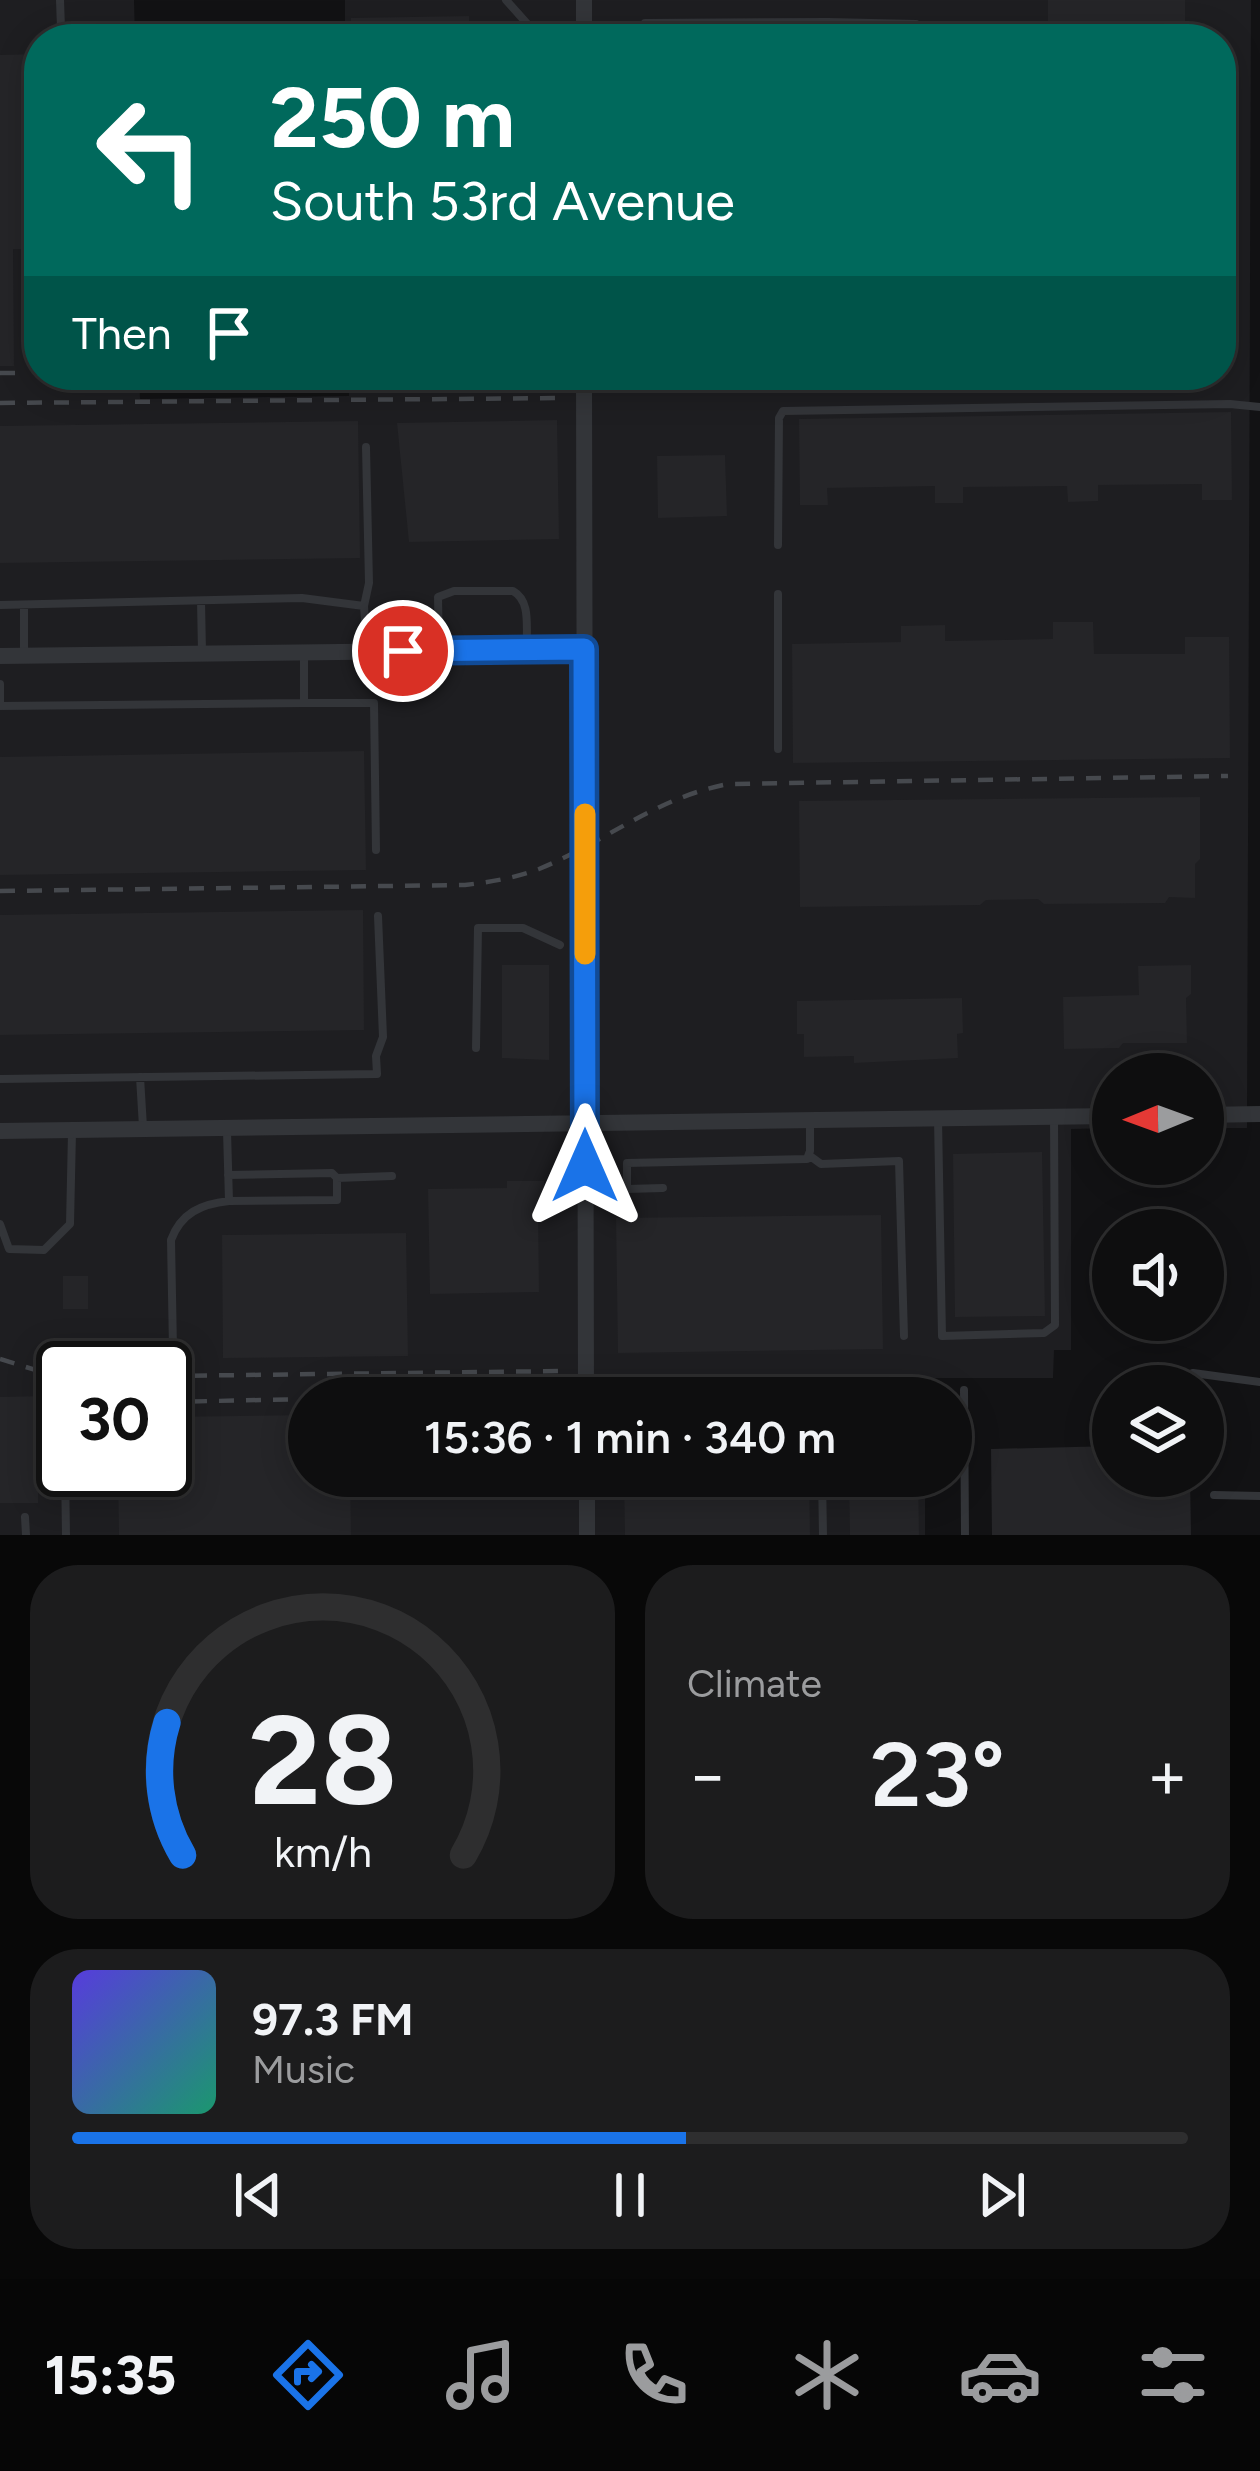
<!DOCTYPE html>
<meta charset="utf-8">
<style>
:root{--surface:#0e0e0f;--page:#1c1c1d;--text:#f1f3f6;--muted:#9b9c9e;--line:#2e2e2f;--accent:#1a73e8}
body{margin:0;font-family:Figtree,sans-serif;background:var(--page);color:var(--text);height:100vh;display:flex;flex-direction:column;font-size:45px;white-space:nowrap}
*{box-sizing:border-box;margin:0}
p{font-size:39px;color:var(--muted)}
.icon{flex:none;width:66px;height:66px;fill:none;stroke:currentColor;stroke-width:2;stroke-linecap:round;stroke-linejoin:round}
.map{position:relative;height:1535px;overflow:hidden}
.side{display:flex;flex-direction:column;gap:30px;padding:30px;background:#080808;flex:1}
.side>*{flex:none}
.banner{position:absolute;left:24px;top:24px;width:1212px;height:366px;border-radius:48px;box-shadow:0 6px 30px #0003,0 0 0 3px var(--line);background:#00695c;color:#fff;overflow:hidden}
.needle{width:78px;rotate:269deg}
.buttons{position:absolute;left:1092px;top:1053px;display:grid;gap:24px}
.buttons a{display:grid;place-items:center;width:132px;height:132px;border-radius:50%;background:var(--surface);box-shadow:0 6px 30px #0003,0 0 0 3px var(--line);font-size:60px}
.speed{position:absolute;left:36px;top:1341px;display:flex;gap:24px;font-size:60px;font-weight:700;text-align:center}
.speed>*{display:grid;place-content:center;width:156px;height:156px;border-radius:50%;background:var(--surface);box-shadow:0 6px 30px #0003,0 0 0 3px var(--line);line-height:1}
.speed .limit{border:6px solid #111;border-radius:18px;background:#fff;color:#111}
.pin{position:absolute;display:grid;place-items:center;width:102px;height:102px;color:#fff;margin:-51px;border:6px solid #fff;border-radius:50%;box-shadow:0 3px 12px #0007}
.me{position:absolute;width:132px;margin:-66px;rotate:0deg;stroke-linejoin:round;filter:drop-shadow(0 0 9px #0008)}
.turn{display:flex;align-items:center;gap:42px;height:252px;padding:0 48px;font-size:54px}
.turn .icon{width:156px;height:156px;stroke-width:2.5}
.turn b{display:block;font-size:84px;line-height:102px}
.then{display:flex;align-items:center;height:114px;padding:0 48px;background:#0003;gap:24px;font-size:45px}
.big{font-size:90px;font-weight:600;line-height:1.1}
.side .card{flex:1;display:flex;flex-direction:column;justify-content:center;gap:18px;min-width:0;padding:0 42px;border-radius:48px;background:var(--page)}
.side .dial{align-items:center;gap:0}
.dial svg{height:312px;overflow:visible;fill:none;stroke:var(--line);stroke-width:7;stroke-linecap:round;text-anchor:middle}
.dial text{fill:var(--text);stroke:none}
.song{display:flex;align-items:center;gap:36px}
.cover{width:144px;height:144px;border-radius:18px;background:linear-gradient(135deg,hsl(250 70% 55%),hsl(160 70% 35%))}
.played{height:12px;border-radius:6px;background:linear-gradient(90deg,var(--accent) 55%,var(--line) 55%)}
.keys{display:flex;justify-content:space-around;direction:ltr}
.heat{display:flex;justify-content:space-between;align-items:center;font-size:66px;direction:ltr}
.side .tiles{flex:1;display:grid;gap:30px;grid-template-columns:1fr 1fr}
.card:last-child{grid-column:span 2}
.trip{position:absolute;left:288px;top:1377px;width:684px;height:120px;border-radius:60px;background:var(--surface);box-shadow:0 6px 30px #0003,0 0 0 3px var(--line);font-weight:600;line-height:120px;text-align:center}
.tabs{display:flex;height:192px;justify-content:space-around;align-items:center;background:#060606;color:var(--muted)}
.tabs .icon{width:84px;height:84px}
.tabs .selected{color:var(--accent)}
.tabs b{font-size:54px;color:var(--text)}
.map>svg:first-child{display:block}
</style>
<div class="map">
<svg width="1260" height="1535" viewBox="0 0 1260 1535">
<rect width="100%" height="100%" fill="#121214"/>
<!-- built -->
<path fill="#1e1e21" fill-rule="evenodd" d="M 0,0 L 134,0 L 135,39 L 39,39 L 39,375 L 139,375 L 140,399 L 349,396 L 349,375 L 1221,375 L 1221,39 L 345,39 L 345,0 L 1251,0 L 1247,1128 L 1203,1128 L 1203,1074 L 1113,1074 L 1113,1128 L 1071,1129 L 1071,1350 L 1054,1350 L 1053,1378 L 926,1378 L 925,1398 L 309,1398 L 309,1476 L 925,1476 L 925,1535 L 0,1535 ZM 63,1368 L 165,1368 L 165,1470 L 63,1470 Z"/>
<!-- building -->
<path fill="#252528" d="M 1048,0 L 1185,0 L 1185,39 L 1048,39 Z
M 469,16 L 469,39 L 351,39 L 351,18 Z
M 39,54 L 39,249 L 13,249 L 14,366 L 0,366 L 0,55 Z
M 1231,412 L 1232,500 L 1202,500 L 1202,484 L 1098,485 L 1098,501 L 1068,502 L 1067,486 L 963,487 L 963,503 L 935,503 L 935,486 L 827,488 L 828,505 L 800,505 L 799,419 Z
M 557,420 L 559,539 L 409,542 L 397,423 Z
M 358,421 L 360,558 L 0,563 L 0,426 Z
M 725,455 L 727,516 L 658,518 L 657,456 Z
M 1053,622 L 1093,622 L 1094,654 L 1185,654 L 1185,637 L 1229,637 L 1230,758 L 793,763 L 792,644 L 901,642 L 901,626 L 945,625 L 945,641 L 1053,639 Z
M 364,751 L 366,870 L 0,875 L 0,757 Z
M 1200,797 L 1200,859 L 1195,864 L 1195,898 L 1169,897 L 1165,903 L 1044,904 L 1038,899 L 986,900 L 980,905 L 800,907 L 799,801 Z
M 363,910 L 364,1030 L 0,1035 L 0,915 Z
M 502,965 L 549,965 L 549,1060 L 502,1058 Z
M 1191,965 L 1191,994 L 1186,998 L 1187,1043 L 1123,1043 L 1119,1048 L 1064,1049 L 1063,997 L 1139,995 L 1138,966 Z
M 962,998 L 963,1033 L 957,1034 L 958,1058 L 854,1063 L 854,1056 L 804,1057 L 804,1034 L 797,1034 L 797,1001 Z
M 1042,1152 L 1045,1316 L 955,1317 L 953,1154 Z
M 507,1181 L 544,1181 L 544,1207 L 538,1207 L 539,1292 L 430,1294 L 428,1189 L 507,1188 Z
M 881,1215 L 883,1349 L 618,1353 L 616,1218 Z
M 406,1233 L 408,1356 L 223,1358 L 222,1235 Z
M 63,1276 L 88,1276 L 88,1309 L 63,1309 Z
M 917,1384 L 917,1398 L 848,1398 L 848,1385 Z
M 46,1396 L 46,1463 L 38,1463 L 38,1503 L 0,1503 L 0,1397 Z
M 309,1415 L 309,1476 L 350,1476 L 351,1535 L 119,1535 L 118,1470 L 165,1470 L 165,1417 Z
M 1113,1446 L 1113,1476 L 1190,1476 L 1191,1535 L 992,1535 L 991,1449 Z
M 624,1476 L 809,1476 L 810,1535 L 625,1535 Z
M 849,1476 L 918,1476 L 919,1535 L 850,1535 Z"/>
<g fill="none" stroke-linecap="round" stroke-linejoin="round">
<!-- service -->
<path stroke="#333539" stroke-width="8" d="M 60,0 L 61,28
M 506,0 L 531,28 L 533,39
M 645,39 L 645,23 L 828,22 L 916,24 L 917,39
M 778,545 L 779,418 L 783,411 L 1230,404 L 1260,407
M 201,601 L 202,652
M 0,605 L 302,598 L 364,606 L 367,648
M 24,605 L 24,654
M 364,606 L 369,583 L 366,447
M 439,649 L 438,597 L 454,591 L 513,591 C 531,601 526,626 527,646
M 0,684 L 0,706 L 304,703 L 304,652
M 304,703 L 374,703 L 376,850
M 778,749 L 778,594
M 476,1048 L 478,928 L 523,928 L 560,945
M 140,1077 L 143,1127
M 0,1079 L 377,1074 L 376,1056 L 383,1037 L 378,916
M 938,1119 L 942,1336 L 1044,1333 L 1055,1325 L 1054,1116
M 227,1131 L 229,1201 L 337,1200 L 337,1178 L 392,1176
M 810,1156 L 821,1164 L 899,1161 L 904,1336
M 228,1175 L 332,1173 L 337,1178
M 663,1188 L 627,1189 L 627,1163 L 807,1159 L 810,1151 L 810,1122
M 0,1224 L 9,1249 L 44,1250 L 70,1224 L 72,1132
M 173,1349 L 171,1240 C 181,1213 201,1204 229,1201
M 1193,1373 L 1260,1382
M 964,1390 L 965,1535
M 586,1391 L 820,1388 L 821,1398
M 65,1470 L 66,1535
M 822,1476 L 823,1535
M 1214,1495 L 1260,1496
M 25,1517 L 26,1535"/>
<!-- minor -->
<path stroke="#333539" stroke-width="16" d="M 584,39 L 584,0
M 584,375 L 586,1398
M 0,656 L 584,649
M 1203,1115 L 1260,1114
M 0,1131 L 1113,1116
M 587,1476 L 587,1535"/>
<!-- rail -->
<path stroke="#46494e" stroke-width="4.5" stroke-dasharray="15 12" stroke-linecap="butt" d="M 0,373 L 22,373
M 0,403 L 558,398
M 0,891 L 465,885 C 490,882 515,878 539,869 C 605,842 655,798 728,784 L 1228,776
M 0,1359 L 42,1372 L 63,1375
M 165,1376 L 562,1371
M 333,1398 L 346,1398
M 165,1402 L 309,1399"/>
</g>
<g fill="none" stroke-linecap="round" stroke-linejoin="round">
<defs>
<path id="route" d="M 403,651 L 584,649 L 585,1166"/>
</defs>
<!-- route casing -->
<use href="#route" stroke="#114b97" stroke-width="30"/>
<!-- route -->
<use href="#route" stroke="#1a73e8" stroke-width="21"/>
<!-- slow -->
<path stroke="#f59e0b" stroke-width="21" d="M 585,954 L 585,814"/>
</g>
</svg>
<div class="buttons">
<a><svg class="needle" viewBox="-14 -14 28 28"><path d="M0-13l5 13h-10z" fill="#e53935"/><path d="M0 13l5-13h-10z" fill="#9b9c9e"/></svg></a>
<a><svg class="icon" aria-label="sound" viewBox="0 0 24 24"><path d="M4 9h4l5-4v14l-5-4H4zM17 9q2 3 0 6"/></svg></a>
<a><svg class="icon" aria-label="layers" viewBox="0 0 24 24"><path d="M12 4l9 5-9 5-9-5zM3 14l9 5 9-5"/></svg></a>
</div>
<div class="speed"><div class="limit">30</div></div>
<div class="pin" style="left:403px;top:651px;background:#d93025"><svg class="icon" aria-label="arrive" viewBox="0 0 24 24"><path d="M6 21V4h12l-3 4 3 4H6"/></svg></div>
<svg class="me" style="left:585px;top:1166px" viewBox="-20 -20 40 40"><path d="M0-17L14 15 0 8-14 15z" fill="#1a73e8" stroke="#fff" stroke-width="4"/></svg>
<div class="trip">15:36 · 1 min · 340 m</div>
<div class="banner">
<div class="turn"><svg class="icon" aria-label="left" viewBox="0 0 24 24"><path d="M17 20v-9H6M10 6l-5 5 5 5"/></svg><div><b>250 m</b>South 53rd Avenue</div></div>
<div class="then">Then<svg class="icon" aria-label="arrive" viewBox="0 0 24 24"><path d="M6 21V4h12l-3 4 3 4H6"/></svg></div>
</div>
</div>
<section class="side">
<div class="tiles">
<div class="card dial"><svg viewBox="0 0 100 80">
<path d="M14 69A42 42 0 1 1 86 69"/>
<path d="M14 69A42 42 0 0 1 10 35" stroke="#1a73e8"/>
<text x="50" y="56" font-size="32" font-weight="700">28</text>
<text x="50" y="72" font-size="11">km/h</text>
</svg></div>
<div class="card"><p>Climate</p>
<div class="heat"><a>−</a><b class="big">23°</b><a>+</a></div>
</div>
<div class="card">
<div class="song"><i class="cover"></i><div><b>97.3 FM</b><p>Music</p></div></div>
<div class="played"></div>
<div class="keys"><svg class="icon" aria-label="previous" viewBox="0 0 24 24"><path d="M18 5L8 12l10 7zM5 5v14"/></svg><svg class="icon" aria-label="pause" viewBox="0 0 24 24"><path d="M8 5v14M16 5v14"/></svg><svg class="icon" aria-label="next" viewBox="0 0 24 24"><path d="M6 5l10 7-10 7zM19 5v14"/></svg></div>
</div>
</div>
</section>
<nav class="tabs">
<b>15:35</b>
<svg class="icon selected" aria-label="directions" viewBox="0 0 24 24"><path d="M12 3l9 9-9 9-9-9zM9 14v-3h6M13 9l2 2-2 2"/></svg>
<svg class="icon" aria-label="music" viewBox="0 0 24 24"><path d="M9 18V5l10-2v13"/><circle cx="6" cy="18" r="3"/><circle cx="16" cy="16" r="3"/></svg>
<svg class="icon" aria-label="phone" viewBox="0 0 24 24"><path d="M5 4h4l2 5-3 2q2 4 5 5l2-3 5 2v4C11 20 4 13 5 4z"/></svg>
<svg class="icon" aria-label="climate" viewBox="0 0 24 24"><path d="M12 3v18M4 7l16 10M4 17L20 7"/></svg>
<svg class="icon" aria-label="car" viewBox="0 0 24 24"><path d="M5 17H2v-5l4-1 3-4h7l3 4 3 1v5h-3M9 17h6M6 11h13"/><circle cx="7" cy="17" r="2"/><circle cx="17" cy="17" r="2"/></svg>
<svg class="icon" aria-label="filters" viewBox="0 0 24 24"><path d="M4 7h16M4 17h16"/><circle cx="9" cy="7" r="2"/><circle cx="15" cy="17" r="2"/></svg>
</nav>
